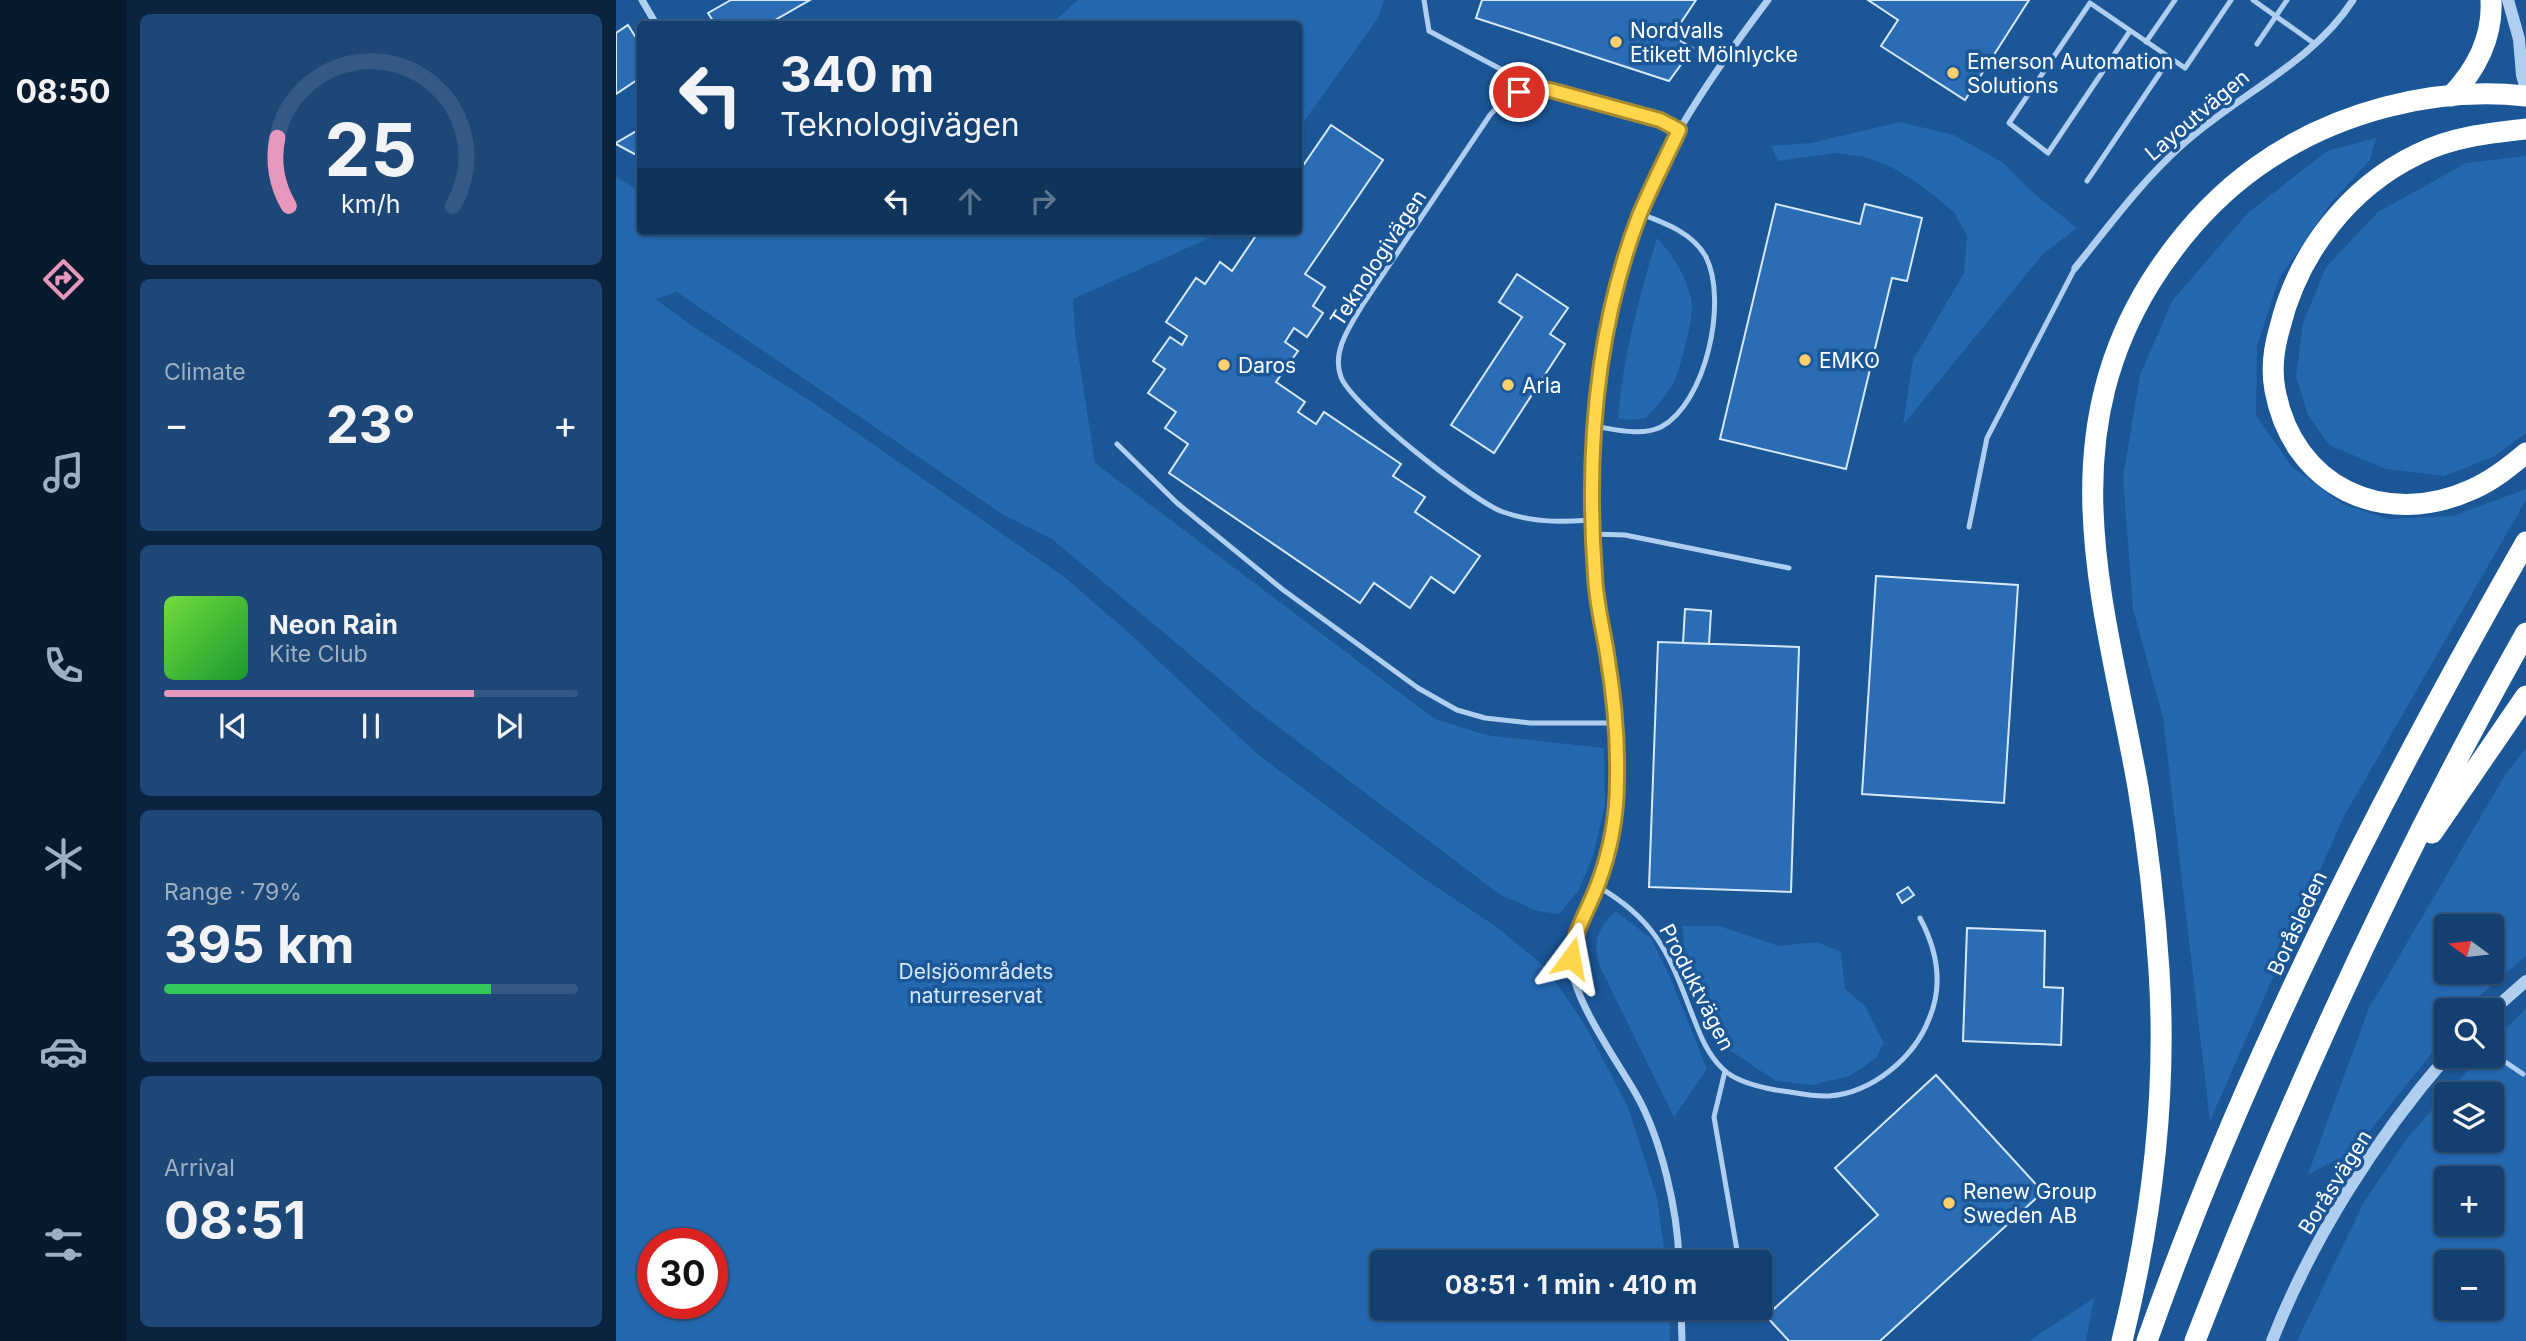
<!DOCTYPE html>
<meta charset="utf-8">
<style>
:root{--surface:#144071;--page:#1d4776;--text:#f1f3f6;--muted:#9dafc3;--line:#335984;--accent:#e797bd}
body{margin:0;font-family:Inter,sans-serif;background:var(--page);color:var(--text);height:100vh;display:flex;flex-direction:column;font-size:26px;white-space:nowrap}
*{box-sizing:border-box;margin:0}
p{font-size:23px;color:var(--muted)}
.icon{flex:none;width:38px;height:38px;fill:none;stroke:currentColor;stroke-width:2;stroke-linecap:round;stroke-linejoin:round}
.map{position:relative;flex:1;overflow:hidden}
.side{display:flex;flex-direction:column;gap:14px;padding:14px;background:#0b233e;width:490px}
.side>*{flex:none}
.banner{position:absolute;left:21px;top:21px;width:665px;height:214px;border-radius:7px;box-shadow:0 2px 5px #0004,0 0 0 2px var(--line);background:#144071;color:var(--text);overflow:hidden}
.needle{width:46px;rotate:285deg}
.controls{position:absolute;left:1818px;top:914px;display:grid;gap:14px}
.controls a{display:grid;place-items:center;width:70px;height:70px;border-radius:7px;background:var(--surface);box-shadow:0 2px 5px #0004,0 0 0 2px var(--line);font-size:35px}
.speed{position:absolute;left:21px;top:1228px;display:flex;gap:14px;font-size:35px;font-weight:700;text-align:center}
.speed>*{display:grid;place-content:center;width:91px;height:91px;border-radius:50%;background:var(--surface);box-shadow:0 2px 5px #0004,0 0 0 2px var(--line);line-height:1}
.speed .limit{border:10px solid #d22;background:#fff;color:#111}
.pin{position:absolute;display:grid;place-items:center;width:60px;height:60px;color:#fff;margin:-30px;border:4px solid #fff;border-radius:50%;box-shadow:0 2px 7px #0007}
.me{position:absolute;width:77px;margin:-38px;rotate:13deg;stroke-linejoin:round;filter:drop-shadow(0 0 5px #0008)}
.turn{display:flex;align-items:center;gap:24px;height:147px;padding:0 28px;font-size:32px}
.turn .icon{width:91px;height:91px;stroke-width:2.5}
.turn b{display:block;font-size:49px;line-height:60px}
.lanes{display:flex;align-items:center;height:66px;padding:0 28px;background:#0003;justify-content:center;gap:35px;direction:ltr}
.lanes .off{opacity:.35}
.big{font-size:52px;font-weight:700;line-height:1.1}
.side .widget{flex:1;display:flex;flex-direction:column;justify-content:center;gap:10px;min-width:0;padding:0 24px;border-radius:10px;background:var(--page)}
.side .dial{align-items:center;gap:0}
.dial svg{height:182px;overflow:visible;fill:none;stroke:var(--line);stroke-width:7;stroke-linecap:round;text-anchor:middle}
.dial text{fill:var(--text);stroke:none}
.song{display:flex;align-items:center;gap:21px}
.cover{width:84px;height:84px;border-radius:10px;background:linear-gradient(135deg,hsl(100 70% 55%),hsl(130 70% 35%))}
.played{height:7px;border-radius:4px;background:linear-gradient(90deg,var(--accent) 75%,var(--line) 75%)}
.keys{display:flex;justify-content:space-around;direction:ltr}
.heat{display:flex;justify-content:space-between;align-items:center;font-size:38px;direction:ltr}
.charge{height:10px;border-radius:5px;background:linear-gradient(90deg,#34c759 79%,var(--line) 0)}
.trip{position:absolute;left:754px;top:1250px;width:402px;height:70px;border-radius:7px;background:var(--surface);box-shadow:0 2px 5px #0004,0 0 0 2px var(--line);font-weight:700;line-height:70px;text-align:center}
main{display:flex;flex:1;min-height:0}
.tabs{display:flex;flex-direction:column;width:126px;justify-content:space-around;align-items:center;background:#081a2d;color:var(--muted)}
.tabs .icon{width:49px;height:49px}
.tabs .current{color:var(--accent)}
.tabs b{font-size:32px;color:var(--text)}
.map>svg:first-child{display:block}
</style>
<main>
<nav class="tabs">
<b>08:50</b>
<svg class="icon current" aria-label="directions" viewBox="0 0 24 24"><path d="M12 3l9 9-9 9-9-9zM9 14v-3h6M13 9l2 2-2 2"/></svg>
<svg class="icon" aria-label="music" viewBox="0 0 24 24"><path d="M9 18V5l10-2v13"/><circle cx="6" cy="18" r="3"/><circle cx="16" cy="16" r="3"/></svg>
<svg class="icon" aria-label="phone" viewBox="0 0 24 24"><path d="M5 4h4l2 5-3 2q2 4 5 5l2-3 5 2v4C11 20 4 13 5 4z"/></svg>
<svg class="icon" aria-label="climate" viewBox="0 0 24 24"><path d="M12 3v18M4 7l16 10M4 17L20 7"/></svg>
<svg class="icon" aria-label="car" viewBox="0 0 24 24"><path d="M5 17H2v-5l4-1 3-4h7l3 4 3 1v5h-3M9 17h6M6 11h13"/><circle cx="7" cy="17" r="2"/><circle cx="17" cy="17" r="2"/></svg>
<svg class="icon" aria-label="filters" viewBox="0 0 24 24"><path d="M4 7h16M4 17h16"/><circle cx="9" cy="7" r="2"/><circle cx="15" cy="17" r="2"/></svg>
</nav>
<section class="side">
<div class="widget dial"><svg viewBox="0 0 100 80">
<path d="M14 69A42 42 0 1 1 86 69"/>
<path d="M14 69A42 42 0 0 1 9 39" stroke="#e797bd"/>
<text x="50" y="56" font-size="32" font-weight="700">25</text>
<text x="50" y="72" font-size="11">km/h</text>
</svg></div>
<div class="widget"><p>Climate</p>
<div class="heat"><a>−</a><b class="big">23°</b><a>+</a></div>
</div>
<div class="widget">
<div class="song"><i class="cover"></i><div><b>Neon Rain</b><p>Kite Club</p></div></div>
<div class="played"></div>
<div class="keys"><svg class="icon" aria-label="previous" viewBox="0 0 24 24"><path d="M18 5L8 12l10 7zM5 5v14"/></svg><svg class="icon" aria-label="pause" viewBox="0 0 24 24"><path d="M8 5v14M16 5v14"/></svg><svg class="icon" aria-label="next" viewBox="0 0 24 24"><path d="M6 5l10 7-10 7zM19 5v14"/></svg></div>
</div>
<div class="widget"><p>Range · 79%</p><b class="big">395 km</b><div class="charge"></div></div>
<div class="widget"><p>Arrival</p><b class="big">08:51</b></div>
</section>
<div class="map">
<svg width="1910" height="1341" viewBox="0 0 1910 1341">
<rect width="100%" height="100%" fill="#1b5697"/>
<!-- green -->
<path fill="#2468b0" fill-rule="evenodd" d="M 462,0 L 768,0 L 762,18 L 683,128 L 682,24 L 435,24 Z
M 1284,122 L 1338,135 L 1386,162 L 1417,193 L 1461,228 L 1427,254 L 1287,425 L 1297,360 L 1348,273 L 1351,236 L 1338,212 L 1306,186 L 1277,168 L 1249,157 L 1219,153 L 1162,161 L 1155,146 L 1195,143 Z
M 1760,138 L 1754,160 L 1714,204 L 1663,279 L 1641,346 L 1640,415 L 1676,467 L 1726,504 L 1773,519 L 1837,516 L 1910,489 L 1910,500 L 1727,818 L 1594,1121 L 1547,718 L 1517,609 L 1507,478 L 1524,375 L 1556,301 L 1633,212 L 1711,151 Z
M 1910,156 L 1910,433 L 1877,457 L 1828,476 L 1770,469 L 1713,445 L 1692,415 L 1680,376 L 1687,323 L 1710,267 L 1762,212 L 1850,163 Z
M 0,177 L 24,191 L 24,231 L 609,231 L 457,299 L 459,334 L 479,463 L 819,719 L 870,735 L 988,748 L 989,805 L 977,856 L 962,891 L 943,914 L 921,911 L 883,894 L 640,710 L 436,539 L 389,516 L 61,292 L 39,299 L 79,328 L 199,404 L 447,576 L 512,632 L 641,754 L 807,878 L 882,928 L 930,968 L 969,1025 L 1012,1107 L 1041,1198 L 1050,1262 L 766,1262 L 766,1307 L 1053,1307 L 1054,1341 L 0,1341 ZM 37,1244 L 96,1244 L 96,1304 L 37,1304 Z
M 1041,238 C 1058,256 1073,280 1076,305 C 1077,319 1064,371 1057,384 C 1050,396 1040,407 1030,418 L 1013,420 L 1002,418 C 1007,356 1023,297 1041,238 Z
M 1910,748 L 1910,956 L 1860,999 L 1851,1010 L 1830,1010 L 1830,1035 L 1737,1152 L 1692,1174 L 1753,1008 L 1889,775 ZM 1830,926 L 1876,926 L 1876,971 L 1830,971 Z
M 999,911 L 1035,938 L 1053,975 L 1091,1069 L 1058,1117 L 984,967 C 976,941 981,931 999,911 Z
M 1066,926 L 1103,926 L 1163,946 L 1201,942 L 1225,952 L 1229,989 L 1249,1006 L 1268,1043 L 1260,1058 L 1234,1076 L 1196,1085 L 1160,1081 L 1106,1045 L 1092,1024 L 1069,953 Z
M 1910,1008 L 1910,1341 L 1681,1341 L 1748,1202 L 1792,1137 L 1830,1094 L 1830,1139 L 1876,1139 L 1876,1094 L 1831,1094 L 1865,1055 L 1876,1055 L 1876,1043 ZM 1830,1178 L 1876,1178 L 1876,1223 L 1830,1223 ZM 1830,1262 L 1876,1262 L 1876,1307 L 1830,1307 Z
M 1478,1298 L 1470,1341 L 1413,1341 Z"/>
<!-- building -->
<path fill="#2a6db5" stroke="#d7e8fb" stroke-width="2" d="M 115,0 L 194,0 L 152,24 L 99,24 L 92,13 Z
M 866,0 L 1080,0 L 1056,36 L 1077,48 L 1053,81 L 860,18 Z
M 1252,0 L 1413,0 L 1349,100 L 1265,46 L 1282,20 Z
M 12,25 L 24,44 L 24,78 L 0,94 L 0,33 Z
M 715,125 L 767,160 L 689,274 L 709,287 L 697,306 L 707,313 L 691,337 L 678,328 L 669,342 L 682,351 L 660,382 L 689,402 L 682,412 L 700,424 L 708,412 L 785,464 L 777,476 L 809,497 L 799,512 L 864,556 L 838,593 L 815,577 L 794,608 L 758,583 L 744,603 L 553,473 L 572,444 L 549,428 L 560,412 L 532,393 L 549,369 L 537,361 L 554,337 L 566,345 L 571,336 L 550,322 L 580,278 L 589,284 L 604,262 L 616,271 L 643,231 L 682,231 L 682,173 Z
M 24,129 L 24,157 L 0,144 L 0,143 Z
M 1160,204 L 1244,224 L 1249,204 L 1306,218 L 1291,281 L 1276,278 L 1230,469 L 1104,439 Z
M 901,274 L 952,308 L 934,334 L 949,344 L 878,453 L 835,425 L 906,317 L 883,302 Z
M 1260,576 L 1402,585 L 1388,803 L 1246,794 Z
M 1069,609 L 1095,611 L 1093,644 L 1067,643 Z
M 1042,642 L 1183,647 L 1175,892 L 1033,887 Z
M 1292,887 L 1298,895 L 1286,903 L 1281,894 Z
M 1351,928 L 1429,931 L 1428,987 L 1447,988 L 1445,1045 L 1347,1041 Z
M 1320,1075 L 1427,1192 L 1264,1341 L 1173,1341 L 1150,1316 L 1262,1215 L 1219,1168 Z"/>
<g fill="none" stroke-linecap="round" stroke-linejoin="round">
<!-- service -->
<path stroke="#b0cff0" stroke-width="5" d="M 808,0 L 813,31 L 892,73 L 903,92
M 1637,0 L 1699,44
M 1514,31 L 1432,153 L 1393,123 L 1474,3 L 1569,68 L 1615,0
M 1530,42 L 1559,0
M 1641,44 L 1671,0
M 1471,181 L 1554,58
M 977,426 C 998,429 1024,437 1045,427 C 1090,403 1112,301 1090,257 C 1077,233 1049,223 1025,214
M 501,444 L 561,503 L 666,589 L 802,688 L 841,710 L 869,718 L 914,723 L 1000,723
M 976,520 C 943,522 919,523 887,512 C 858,502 735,405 725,377 C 715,351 735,325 747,304 L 874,115 C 885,103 896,92 913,89 C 934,84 1041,119 1064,130
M 1353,527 L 1371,438 L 1459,268
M 977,534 L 1009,535 L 1173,568
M 981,886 C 1037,918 1052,950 1074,1009 C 1083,1031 1089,1052 1107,1069 C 1120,1082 1143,1087 1160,1090 C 1177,1092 1196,1097 1213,1096 C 1256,1093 1298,1058 1313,1019 C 1328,984 1321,950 1304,918
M 1876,1053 L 1907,1074
M 1109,1071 L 1098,1117 L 1123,1262"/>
<!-- minor -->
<path stroke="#b0cff0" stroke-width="7" d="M 26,0 L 40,24
M 1459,268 C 1493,226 1525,182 1565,146 C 1619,96 1696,64 1737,0
M 1063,1262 C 1062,1211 1045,1138 1020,1094 C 1001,1061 961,1005 956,969 C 950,933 976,901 987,868 C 996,841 1000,810 1001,782 C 1003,740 998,697 991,655 C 988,629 981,602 979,575 C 968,436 982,304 1042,176 C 1050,160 1056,143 1065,127 C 1091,83 1121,41 1152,0
M 1065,1307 L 1066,1341"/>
<!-- tertiary -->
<path stroke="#b0cff0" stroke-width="12" d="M 1892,0 L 1903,39 L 1906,75 L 1910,89
M 1876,1011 L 1910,981
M 1656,1341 C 1696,1239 1760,1138 1832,1055"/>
<!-- motorway -->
<path stroke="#fff" stroke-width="21" d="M 1835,96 C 1860,70 1877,37 1875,0
M 1910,129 C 1873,133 1835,137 1802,154 C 1733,187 1682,253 1664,327 C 1658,347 1655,369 1659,390 C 1677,487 1768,530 1857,489 C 1877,480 1893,467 1910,453
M 1816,833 L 1910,696
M 1506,1341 C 1536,1220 1551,1094 1543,970 C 1539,909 1532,847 1522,787 C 1491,612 1432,449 1534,283 C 1563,237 1598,197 1642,166 C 1718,112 1818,86 1910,96
M 1531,1341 C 1629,1063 1764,798 1910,542
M 1579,1341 C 1674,1097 1781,861 1910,633"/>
</g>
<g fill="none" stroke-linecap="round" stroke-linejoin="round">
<defs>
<path id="route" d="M 903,92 L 915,88 L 934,90 L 1044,120 L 1063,130 C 1050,158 1035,187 1023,216 C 979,331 970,453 979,575 C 980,602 987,628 991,654 C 998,696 1002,738 1001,780 C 1001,815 994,852 982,884 C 972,911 959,928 955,958"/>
</defs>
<!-- route casing -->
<use href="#route" stroke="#a68a30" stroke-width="18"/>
<!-- route -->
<use href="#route" stroke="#ffd54a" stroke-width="12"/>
</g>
<!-- markers -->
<g fill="#ffd06f" stroke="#1b5697" stroke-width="2.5">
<circle cx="1000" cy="42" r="7"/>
<circle cx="1337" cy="73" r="7"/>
<circle cx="1189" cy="360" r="7"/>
<circle cx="608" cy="365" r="7"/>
<circle cx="892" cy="385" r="7"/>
<circle cx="1333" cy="1203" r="7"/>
</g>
<g text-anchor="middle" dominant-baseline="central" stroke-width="7" stroke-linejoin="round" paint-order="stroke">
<!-- poi labels -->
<g font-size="21" fill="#fff" stroke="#1b5697" text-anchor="start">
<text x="1014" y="30">Nordvalls<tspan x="1014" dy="24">Etikett Mölnlycke</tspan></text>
<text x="1351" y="61">Emerson Automation<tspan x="1351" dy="24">Solutions</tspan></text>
<text x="1203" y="360">EMKO</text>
<text x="622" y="365">Daros</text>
<text x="906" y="385">Arla</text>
<text x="1347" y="1191">Renew Group<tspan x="1347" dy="24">Sweden AB</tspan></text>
</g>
<!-- street labels -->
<g font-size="21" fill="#fff" stroke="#1b5697">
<text transform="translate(1581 115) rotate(-40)">Layoutvägen</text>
<text transform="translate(762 258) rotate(-57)">Teknologivägen</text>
<text transform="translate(1681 923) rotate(-65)">Boråsleden</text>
<text transform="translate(1081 987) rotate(63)">Produktvägen</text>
<text transform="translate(1719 1182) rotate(-58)">Boråsvägen</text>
</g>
<!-- park labels -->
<g font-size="21" fill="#d7e8fb" stroke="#1b5697">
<text x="360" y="971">Delsjöområdets<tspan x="360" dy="24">naturreservat</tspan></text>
</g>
</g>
</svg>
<div class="controls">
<a><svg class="needle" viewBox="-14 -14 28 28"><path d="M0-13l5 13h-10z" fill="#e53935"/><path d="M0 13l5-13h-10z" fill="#9dafc3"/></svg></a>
<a><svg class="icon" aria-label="search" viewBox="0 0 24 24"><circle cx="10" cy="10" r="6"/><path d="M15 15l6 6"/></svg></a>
<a><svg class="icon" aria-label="layers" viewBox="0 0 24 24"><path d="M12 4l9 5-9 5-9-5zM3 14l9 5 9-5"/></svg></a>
<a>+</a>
<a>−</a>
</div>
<div class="speed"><div class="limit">30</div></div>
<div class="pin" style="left:903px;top:92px;background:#d93025"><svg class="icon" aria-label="arrive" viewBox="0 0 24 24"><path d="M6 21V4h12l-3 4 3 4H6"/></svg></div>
<svg class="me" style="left:955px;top:958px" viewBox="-20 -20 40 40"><path d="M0-17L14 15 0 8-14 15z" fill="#ffd54a" stroke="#fff" stroke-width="4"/></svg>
<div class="trip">08:51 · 1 min · 410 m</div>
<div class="banner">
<div class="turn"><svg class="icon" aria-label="left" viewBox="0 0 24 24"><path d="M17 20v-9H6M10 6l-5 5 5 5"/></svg><div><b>340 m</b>Teknologivägen</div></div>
<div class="lanes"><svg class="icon" aria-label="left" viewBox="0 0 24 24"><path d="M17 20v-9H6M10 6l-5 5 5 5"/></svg><svg class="icon off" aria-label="ahead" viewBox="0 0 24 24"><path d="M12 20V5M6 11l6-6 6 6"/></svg><svg class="icon off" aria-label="right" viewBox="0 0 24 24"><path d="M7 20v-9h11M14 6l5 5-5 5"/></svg></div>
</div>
</div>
</main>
